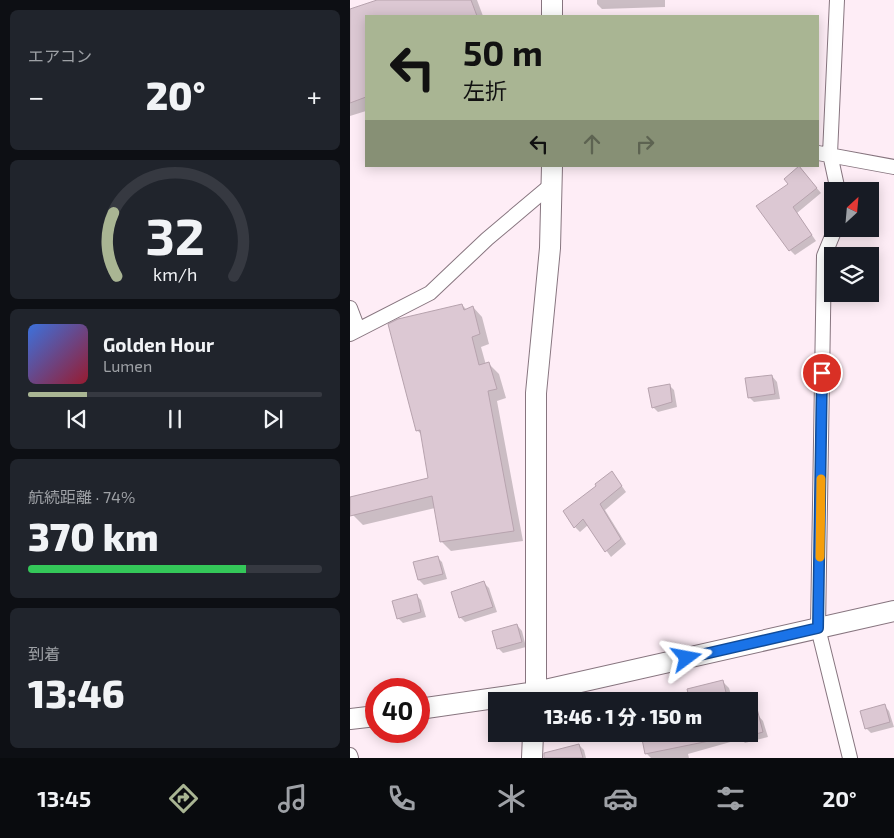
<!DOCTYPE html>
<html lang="ja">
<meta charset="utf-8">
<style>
:root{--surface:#171b24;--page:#20242c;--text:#f1f3f6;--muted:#9ea1a6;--line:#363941;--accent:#a9b593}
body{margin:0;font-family:"Exo 2","Noto Sans JP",sans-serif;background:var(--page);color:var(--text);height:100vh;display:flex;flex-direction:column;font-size:19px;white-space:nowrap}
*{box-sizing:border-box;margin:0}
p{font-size:16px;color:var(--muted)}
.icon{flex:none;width:28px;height:28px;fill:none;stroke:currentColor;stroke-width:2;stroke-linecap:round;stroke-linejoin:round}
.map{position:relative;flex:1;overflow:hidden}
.panel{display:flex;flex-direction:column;gap:10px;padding:10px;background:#0d0f14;width:350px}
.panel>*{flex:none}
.banner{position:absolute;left:15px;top:15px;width:454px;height:152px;border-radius:0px;box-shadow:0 2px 12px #0003;background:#a9b593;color:#111;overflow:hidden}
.needle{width:32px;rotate:26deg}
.tools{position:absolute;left:474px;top:182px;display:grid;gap:10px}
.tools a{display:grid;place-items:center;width:55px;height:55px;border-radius:0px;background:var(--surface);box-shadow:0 2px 12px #0003;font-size:25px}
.speed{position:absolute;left:15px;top:678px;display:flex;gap:10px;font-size:25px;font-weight:700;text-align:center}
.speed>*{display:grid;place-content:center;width:65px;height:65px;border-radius:50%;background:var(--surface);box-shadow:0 2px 12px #0003;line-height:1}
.speed .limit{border:8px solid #d22;background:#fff;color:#111}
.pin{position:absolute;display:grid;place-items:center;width:42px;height:42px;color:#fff;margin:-21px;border:2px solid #fff;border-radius:50%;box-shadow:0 1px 5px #0007}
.me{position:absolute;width:55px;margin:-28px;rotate:77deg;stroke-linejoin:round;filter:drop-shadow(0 0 4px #0008)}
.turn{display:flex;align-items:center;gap:18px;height:105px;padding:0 15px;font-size:22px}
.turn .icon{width:65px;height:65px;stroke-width:2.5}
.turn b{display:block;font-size:35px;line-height:42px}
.lanes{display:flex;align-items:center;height:48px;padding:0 15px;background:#0003;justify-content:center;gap:25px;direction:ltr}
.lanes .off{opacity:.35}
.big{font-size:38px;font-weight:800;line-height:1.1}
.panel .tile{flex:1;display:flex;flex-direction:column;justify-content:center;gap:8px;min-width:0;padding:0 18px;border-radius:8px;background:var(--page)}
.panel .dial{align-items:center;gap:0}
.dial svg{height:130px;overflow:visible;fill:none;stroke:var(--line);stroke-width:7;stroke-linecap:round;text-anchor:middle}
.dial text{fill:var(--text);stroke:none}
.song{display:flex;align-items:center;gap:15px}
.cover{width:60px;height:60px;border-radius:8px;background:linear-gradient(135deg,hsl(220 70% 55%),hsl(350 70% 35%))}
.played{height:5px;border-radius:2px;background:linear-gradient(90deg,var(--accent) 20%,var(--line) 20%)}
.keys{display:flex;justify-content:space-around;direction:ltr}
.heat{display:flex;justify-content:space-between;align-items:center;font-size:28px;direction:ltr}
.charge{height:8px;border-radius:4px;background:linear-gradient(90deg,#34c759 74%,var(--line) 0)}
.trip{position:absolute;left:138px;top:692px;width:270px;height:50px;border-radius:0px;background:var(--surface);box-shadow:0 2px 12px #0003;font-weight:800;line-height:50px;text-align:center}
.tab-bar{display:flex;height:80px;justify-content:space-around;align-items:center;background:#090b0e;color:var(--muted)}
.tab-bar .icon{width:35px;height:35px}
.tab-bar .active{color:var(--accent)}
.tab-bar b{font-size:22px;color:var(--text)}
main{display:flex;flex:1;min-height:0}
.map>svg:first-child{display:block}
</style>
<main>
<section class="panel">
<div class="tile"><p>エアコン</p>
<div class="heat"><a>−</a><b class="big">20°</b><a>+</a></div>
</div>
<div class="tile dial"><svg viewBox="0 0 100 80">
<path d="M14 69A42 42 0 1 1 86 69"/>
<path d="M14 69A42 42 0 0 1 12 30" stroke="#a9b593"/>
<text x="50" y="56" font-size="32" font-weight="700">32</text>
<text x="50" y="72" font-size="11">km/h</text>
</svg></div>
<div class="tile">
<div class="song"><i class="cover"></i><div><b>Golden Hour</b><p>Lumen</p></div></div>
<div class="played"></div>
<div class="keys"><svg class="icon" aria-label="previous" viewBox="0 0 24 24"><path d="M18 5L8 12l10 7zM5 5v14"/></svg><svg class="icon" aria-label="pause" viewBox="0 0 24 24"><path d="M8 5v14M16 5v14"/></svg><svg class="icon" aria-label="next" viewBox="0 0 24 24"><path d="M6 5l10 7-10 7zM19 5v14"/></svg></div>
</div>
<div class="tile"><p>航続距離 · 74%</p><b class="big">370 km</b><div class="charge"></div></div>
<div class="tile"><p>到着</p><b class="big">13:46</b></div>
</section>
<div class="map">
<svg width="544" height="758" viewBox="0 0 544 758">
<rect width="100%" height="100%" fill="#feedf6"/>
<!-- shadow -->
<path fill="#0003" d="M 31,0 L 127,0 L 133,16 L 16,16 L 16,111 L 0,116 L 0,11 Z
M 247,0 L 315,0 L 315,7 L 252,9 L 247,4 Z
M 454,173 L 471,193 L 447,213 L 466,241 L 445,255 L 440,250 L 440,184 Z
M 112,305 L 117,310 L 123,307 L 132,317 L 139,344 L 131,347 L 136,365 L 139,364 L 149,374 L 156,398 L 147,401 L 173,541 L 101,551 L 91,541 L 85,508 L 13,525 L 3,515 L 0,498 L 80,479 L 72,435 L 67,430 Z
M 422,376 L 427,382 L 430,399 L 404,402 L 399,397 Z
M 319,385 L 324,390 L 327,407 L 308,412 L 303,407 Z
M 262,472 L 276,492 L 255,510 L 276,544 L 261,557 L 238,525 L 230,532 L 225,527 L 248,487 Z
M 87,557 L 92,562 L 97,579 L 74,585 L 69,580 Z
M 134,583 L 139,588 L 147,612 L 115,622 L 110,617 Z
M 66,595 L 71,600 L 76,617 L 53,623 L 48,618 Z
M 167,625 L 172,631 L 176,647 L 153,653 L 148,648 Z
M 372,681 L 379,688 L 383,701 L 306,701 L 306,699 L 339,693 Z
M 534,705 L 539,711 L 544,727 L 521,733 L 516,728 Z
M 408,715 L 413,721 L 418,737 L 395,743 L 391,739 L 338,754 L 339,758 L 301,758 L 296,753 L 292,734 L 399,734 L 399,718 Z
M 229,745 L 234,750 L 236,758 L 208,758 Z"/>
<!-- building -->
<path fill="#dcc8d3" stroke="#b7a3ae" d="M 27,0 L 121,0 L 127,16 L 16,16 L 16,97 L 0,103 L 0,9 Z
M 449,166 L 467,188 L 443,207 L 462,235 L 439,251 L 406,206 L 438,184 L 434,179 Z
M 112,304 L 114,310 L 123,306 L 130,334 L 122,337 L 129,365 L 139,362 L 147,389 L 138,391 L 164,531 L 90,542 L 82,496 L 0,516 L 0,497 L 78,478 L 70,430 L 66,431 L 38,324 L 48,319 Z
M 422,375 L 425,394 L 398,398 L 395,378 Z
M 320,384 L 322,402 L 302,408 L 298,388 Z
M 262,471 L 272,486 L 250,504 L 271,539 L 255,552 L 233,519 L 224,528 L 213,511 L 246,486 L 245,484 Z
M 88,556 L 93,574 L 68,580 L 63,562 Z
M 134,581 L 143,607 L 109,618 L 101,592 Z
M 67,594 L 71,612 L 47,619 L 42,601 Z
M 167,624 L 172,642 L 147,649 L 142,631 Z
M 373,680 L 378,701 L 340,701 L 337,689 Z
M 403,693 L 413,732 L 399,736 L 399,694 Z
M 535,704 L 540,722 L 515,729 L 510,711 Z
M 291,734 L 363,734 L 364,740 L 295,754 Z
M 229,744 L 233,758 L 194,758 L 194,753 Z"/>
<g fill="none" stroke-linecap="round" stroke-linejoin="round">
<defs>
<path id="street" d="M 487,0 L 480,154 L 488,191
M 468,153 L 544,167
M 485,229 L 474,256 L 468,628 L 500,758
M 0,308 L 8,329
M 0,334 L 80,293 L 137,239 L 201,185
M 0,755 L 1,758"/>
<path id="secondary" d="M 202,0 L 202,16
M 186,701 L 186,393 L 200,248 L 202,166
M 69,709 L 186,692 L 544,611
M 0,719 L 26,716
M 182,758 L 183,734"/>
</defs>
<!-- street casing -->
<use href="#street" stroke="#87757f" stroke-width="16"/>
<!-- secondary casing -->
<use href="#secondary" stroke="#87757f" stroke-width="22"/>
<!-- street -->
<use href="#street" stroke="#fff" stroke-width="14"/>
<!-- secondary -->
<use href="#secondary" stroke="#fff" stroke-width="20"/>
</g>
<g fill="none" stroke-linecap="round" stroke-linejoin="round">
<defs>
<path id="route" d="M 337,658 L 468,628 L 472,373"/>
</defs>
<!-- route casing -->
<use href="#route" stroke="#114b97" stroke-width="12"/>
<!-- route -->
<use href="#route" stroke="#1a73e8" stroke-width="9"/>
<!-- slow -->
<path stroke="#f59e0b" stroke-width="9" d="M 470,557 L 471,479"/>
</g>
</svg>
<div class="tools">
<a><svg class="needle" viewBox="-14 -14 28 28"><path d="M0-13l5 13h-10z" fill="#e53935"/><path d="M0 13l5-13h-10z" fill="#9ea1a6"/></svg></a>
<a><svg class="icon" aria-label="layers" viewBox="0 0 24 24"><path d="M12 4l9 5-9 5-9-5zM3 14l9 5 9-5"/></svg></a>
</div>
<div class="speed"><div class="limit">40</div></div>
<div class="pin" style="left:472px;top:373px;background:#d93025"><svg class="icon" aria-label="arrive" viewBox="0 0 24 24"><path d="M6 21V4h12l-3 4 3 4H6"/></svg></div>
<svg class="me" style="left:337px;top:658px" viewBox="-20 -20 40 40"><path d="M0-17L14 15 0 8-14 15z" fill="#1a73e8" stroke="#fff" stroke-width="4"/></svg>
<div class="trip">13:46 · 1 分 · 150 m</div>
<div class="banner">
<div class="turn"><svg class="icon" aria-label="left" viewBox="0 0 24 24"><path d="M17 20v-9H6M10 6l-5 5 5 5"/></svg><div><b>50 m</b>左折</div></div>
<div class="lanes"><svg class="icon" aria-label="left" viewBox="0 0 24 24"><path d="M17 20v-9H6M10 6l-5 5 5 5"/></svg><svg class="icon off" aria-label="ahead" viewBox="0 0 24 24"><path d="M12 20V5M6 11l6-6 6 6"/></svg><svg class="icon off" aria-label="right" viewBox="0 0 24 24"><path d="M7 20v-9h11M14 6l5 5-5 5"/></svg></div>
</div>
</div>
</main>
<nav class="tab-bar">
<b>13:45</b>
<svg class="icon active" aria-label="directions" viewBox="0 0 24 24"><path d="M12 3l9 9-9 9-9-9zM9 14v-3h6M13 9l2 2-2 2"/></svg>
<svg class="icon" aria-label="music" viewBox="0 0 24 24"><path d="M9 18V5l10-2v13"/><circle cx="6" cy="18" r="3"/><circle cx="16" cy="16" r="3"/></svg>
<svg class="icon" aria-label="phone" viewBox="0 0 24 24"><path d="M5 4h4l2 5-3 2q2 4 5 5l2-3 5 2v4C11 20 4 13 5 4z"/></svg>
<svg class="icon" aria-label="climate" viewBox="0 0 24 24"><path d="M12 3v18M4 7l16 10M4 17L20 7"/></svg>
<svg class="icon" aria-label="car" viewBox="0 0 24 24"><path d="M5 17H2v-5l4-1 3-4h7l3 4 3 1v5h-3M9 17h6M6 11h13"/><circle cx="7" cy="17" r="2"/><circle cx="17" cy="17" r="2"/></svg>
<svg class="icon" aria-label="filters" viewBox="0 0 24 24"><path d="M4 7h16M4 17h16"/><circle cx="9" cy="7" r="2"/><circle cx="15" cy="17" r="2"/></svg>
<b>20°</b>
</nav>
